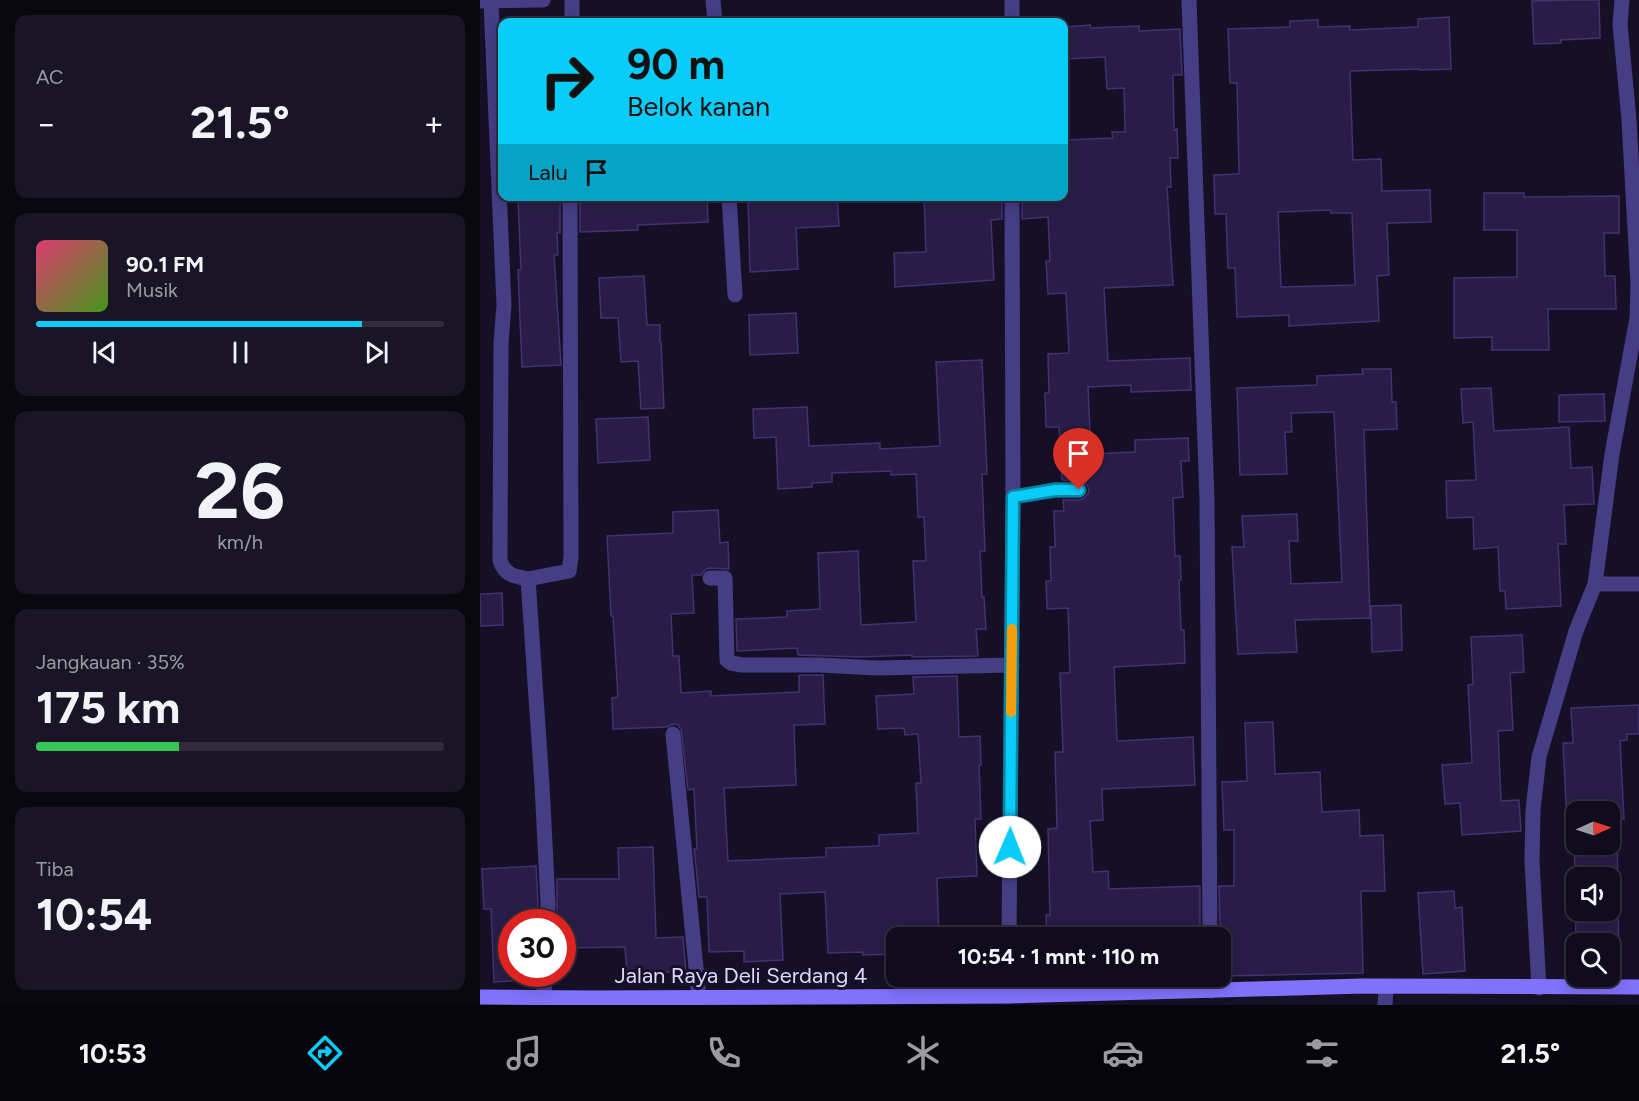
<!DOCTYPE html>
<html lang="id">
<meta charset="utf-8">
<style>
:root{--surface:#100c1d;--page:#191526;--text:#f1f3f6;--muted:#9c9ba4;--line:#302c3b;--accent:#09ccf9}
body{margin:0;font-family:Figtree,sans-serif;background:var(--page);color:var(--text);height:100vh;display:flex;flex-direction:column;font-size:22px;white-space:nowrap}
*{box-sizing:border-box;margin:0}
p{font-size:20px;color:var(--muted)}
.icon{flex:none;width:33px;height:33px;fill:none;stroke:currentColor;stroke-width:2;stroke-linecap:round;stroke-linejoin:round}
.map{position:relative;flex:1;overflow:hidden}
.details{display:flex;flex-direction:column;gap:15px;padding:15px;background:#090710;width:480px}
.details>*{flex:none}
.guide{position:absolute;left:18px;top:18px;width:570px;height:183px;border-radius:12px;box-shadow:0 3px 15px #0003,0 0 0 2px var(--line);background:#09ccf9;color:#111;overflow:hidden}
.needle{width:39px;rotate:87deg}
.controls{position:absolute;left:1086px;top:801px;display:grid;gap:12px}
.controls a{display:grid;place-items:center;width:54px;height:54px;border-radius:12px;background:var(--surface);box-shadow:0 3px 15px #0003,0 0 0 2px var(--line);font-size:30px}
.speed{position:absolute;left:18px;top:909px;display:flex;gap:12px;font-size:30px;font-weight:700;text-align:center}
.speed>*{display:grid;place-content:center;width:78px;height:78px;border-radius:50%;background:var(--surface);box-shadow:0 3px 15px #0003,0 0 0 2px var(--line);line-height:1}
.speed .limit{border:9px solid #d22;background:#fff;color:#111}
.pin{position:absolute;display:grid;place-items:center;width:51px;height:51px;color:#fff;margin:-62px -26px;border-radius:50% 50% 50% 0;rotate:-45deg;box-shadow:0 0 6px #0007}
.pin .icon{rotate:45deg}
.me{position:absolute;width:66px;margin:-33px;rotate:1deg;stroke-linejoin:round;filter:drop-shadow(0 0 4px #0008)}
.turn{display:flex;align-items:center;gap:21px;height:126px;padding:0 30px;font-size:27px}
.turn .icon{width:78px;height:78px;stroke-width:2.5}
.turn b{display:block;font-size:42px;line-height:51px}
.then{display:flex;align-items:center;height:57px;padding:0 30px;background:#0003;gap:12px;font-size:22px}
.big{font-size:45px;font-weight:700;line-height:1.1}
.details .widget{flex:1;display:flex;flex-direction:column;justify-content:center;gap:9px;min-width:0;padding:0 21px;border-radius:12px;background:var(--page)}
.details .dial{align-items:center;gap:0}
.dial b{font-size:78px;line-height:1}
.song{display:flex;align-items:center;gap:18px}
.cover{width:72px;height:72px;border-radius:9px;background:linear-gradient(135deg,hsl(340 70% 55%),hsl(100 70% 35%))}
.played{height:6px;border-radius:3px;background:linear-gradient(90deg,var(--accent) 80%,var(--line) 80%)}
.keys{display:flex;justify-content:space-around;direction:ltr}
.heat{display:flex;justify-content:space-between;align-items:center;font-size:33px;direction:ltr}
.charge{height:9px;border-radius:4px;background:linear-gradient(90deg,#34c759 35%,var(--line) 0)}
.trip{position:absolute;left:406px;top:927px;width:345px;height:60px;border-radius:12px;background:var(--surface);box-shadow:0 3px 15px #0003,0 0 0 2px var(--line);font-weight:700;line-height:60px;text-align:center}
.dock{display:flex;height:96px;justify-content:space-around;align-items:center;background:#06050c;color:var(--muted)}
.dock .icon{width:42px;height:42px}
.dock .selected{color:var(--accent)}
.dock b{font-size:27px;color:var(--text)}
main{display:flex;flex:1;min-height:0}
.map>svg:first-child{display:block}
</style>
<main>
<section class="details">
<div class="widget"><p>AC</p>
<div class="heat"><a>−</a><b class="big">21.5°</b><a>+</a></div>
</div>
<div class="widget">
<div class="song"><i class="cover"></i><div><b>90.1 FM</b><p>Musik</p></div></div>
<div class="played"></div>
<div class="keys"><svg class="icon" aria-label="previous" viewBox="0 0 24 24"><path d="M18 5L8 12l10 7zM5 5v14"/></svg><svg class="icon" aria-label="pause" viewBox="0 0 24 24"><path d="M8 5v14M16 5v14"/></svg><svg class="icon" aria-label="next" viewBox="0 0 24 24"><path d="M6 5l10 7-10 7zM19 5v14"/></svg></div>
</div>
<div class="widget dial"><b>26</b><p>km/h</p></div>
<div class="widget"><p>Jangkauan · 35%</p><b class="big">175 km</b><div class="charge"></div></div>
<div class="widget"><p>Tiba</p><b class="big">10:54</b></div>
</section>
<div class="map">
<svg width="1159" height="1005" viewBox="0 0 1159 1005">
<rect width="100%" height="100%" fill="#161027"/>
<!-- building -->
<path fill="#291d48" stroke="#433073" stroke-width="1.5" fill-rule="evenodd" d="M 1091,0 L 1119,0 L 1120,38 L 1080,40 L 1081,43 L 1054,44 L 1052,1 Z
M 969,17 L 971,69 L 940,70 L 940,69 L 871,71 L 870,74 L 873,160 L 901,159 L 902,191 L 950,190 L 951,222 L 907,223 L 909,275 L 897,276 L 899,321 L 809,326 L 809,315 L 757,317 L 755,268 L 748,268 L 746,214 L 735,214 L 734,175 L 759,174 L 757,83 L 750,83 L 748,29 L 810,27 L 810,21 L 838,20 L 838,27 L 870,26 L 870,30 L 938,27 L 938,19 ZM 851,210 L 851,213 L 872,213 L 875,285 L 801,287 L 798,212 Z
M 610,25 L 611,28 L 659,26 L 659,31 L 700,29 L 702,75 L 693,75 L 694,130 L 697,129 L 698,158 L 690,158 L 691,187 L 687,187 L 693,285 L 624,288 L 628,361 L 710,358 L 711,390 L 651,392 L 651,385 L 608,387 L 611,454 L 655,452 L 655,440 L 708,438 L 709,461 L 701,461 L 703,497 L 693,498 L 695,556 L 700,556 L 701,580 L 699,580 L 701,630 L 704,630 L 705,663 L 634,667 L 637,741 L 713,737 L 715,785 L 622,789 L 623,820 L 610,821 L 613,872 L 628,871 L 629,889 L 720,886 L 720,938 L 567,938 L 566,915 L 570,915 L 568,829 L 577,828 L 575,752 L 583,752 L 580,673 L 590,673 L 588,608 L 567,609 L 566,581 L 571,581 L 570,547 L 575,547 L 574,511 L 584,511 L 583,500 L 599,500 L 604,498 L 608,494 L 609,489 L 607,485 L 603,481 L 582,480 L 579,427 L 566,427 L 565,393 L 569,393 L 568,354 L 589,353 L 586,293 L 568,294 L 566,261 L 570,261 L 568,217 L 542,219 L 542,196 L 584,196 L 584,140 L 633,138 L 632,132 L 645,132 L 644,88 L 627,89 L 625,57 L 584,59 L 584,27 Z
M 1004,193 L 1044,193 L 1044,197 L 1139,196 L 1139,233 L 1124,233 L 1125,276 L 1135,276 L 1136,309 L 1068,309 L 1069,350 L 1012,350 L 1012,337 L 974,338 L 974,278 L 1037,277 L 1037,230 L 1004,230 Z
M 80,196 L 80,233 L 77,233 L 78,255 L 74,255 L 81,365 L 42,367 L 38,270 L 41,270 L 38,198 Z
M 100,196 L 227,196 L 228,222 L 158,225 L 158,230 L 100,232 Z
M 317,196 L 357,196 L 359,226 L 316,228 L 318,269 L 270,272 L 268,200 L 317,198 Z
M 444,196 L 522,196 L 522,219 L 511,220 L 514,280 L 415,287 L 414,253 L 446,252 Z
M 164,276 L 167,325 L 180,325 L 180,342 L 181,342 L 184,408 L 161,409 L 158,361 L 141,362 L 138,318 L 121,318 L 119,278 Z
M 316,313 L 318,353 L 270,355 L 269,315 Z
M 502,360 L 507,474 L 502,474 L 505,551 L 500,551 L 502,597 L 504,597 L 506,629 L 496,629 L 498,656 L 432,657 L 432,655 L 380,657 L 318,655 L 317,648 L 257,651 L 256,619 L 307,617 L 307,611 L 340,609 L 338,553 L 378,551 L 381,625 L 436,622 L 433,561 L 446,561 L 444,517 L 438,517 L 436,474 L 411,475 L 411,471 L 352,473 L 352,482 L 332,483 L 332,487 L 298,489 L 296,437 L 274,438 L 273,409 L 327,407 L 329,446 L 400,443 L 400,449 L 460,446 L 456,362 Z
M 882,369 L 911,369 L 912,402 L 916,402 L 917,429 L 884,430 L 890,618 L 815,620 L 817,652 L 758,654 L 752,547 L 764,547 L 762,516 L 817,514 L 818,541 L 809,541 L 811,584 L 862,582 L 854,412 L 811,413 L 812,432 L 805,432 L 807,474 L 760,475 L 757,388 L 837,385 L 837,376 L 883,374 Z
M 1011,388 L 1014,431 L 1089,427 L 1091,468 L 1112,467 L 1114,504 L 1084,505 L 1086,544 L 1078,544 L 1081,606 L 1026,609 L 1025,591 L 1020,591 L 1018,547 L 994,549 L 993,517 L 967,518 L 966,481 L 996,480 L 993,422 L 983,423 L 981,389 Z
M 1124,394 L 1125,421 L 1079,422 L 1079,395 Z
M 168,417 L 170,460 L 118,463 L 116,419 Z
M 238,510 L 240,543 L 248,542 L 249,569 L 229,568 L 225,570 L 221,575 L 212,575 L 214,613 L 191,614 L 193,656 L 199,656 L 201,693 L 231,691 L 231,696 L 319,692 L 319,675 L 343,675 L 345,724 L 314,725 L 316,785 L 244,788 L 248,861 L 346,857 L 346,848 L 399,846 L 399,835 L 438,833 L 436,783 L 441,783 L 438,734 L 425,735 L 424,728 L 398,729 L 396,696 L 434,694 L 433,677 L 477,676 L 479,737 L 500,736 L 501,765 L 499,765 L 501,819 L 495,819 L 497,876 L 457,878 L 459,938 L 417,938 L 417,954 L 383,955 L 383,952 L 348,953 L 345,892 L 300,894 L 303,960 L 264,962 L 264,951 L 229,952 L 227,897 L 219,897 L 215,857 L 214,849 L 217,849 L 214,789 L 208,790 L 201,729 L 198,725 L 193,724 L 187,727 L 133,729 L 132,698 L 138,697 L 133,616 L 131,616 L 127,536 L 193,533 L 193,512 Z
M 22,593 L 23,625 L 0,626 L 0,594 Z
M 921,605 L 922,650 L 892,652 L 891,606 Z
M 1042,635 L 1044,672 L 1030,673 L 1033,730 L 1018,731 L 1021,801 L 1039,800 L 1041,831 L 982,835 L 980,803 L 965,804 L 962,765 L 992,763 L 988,685 L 993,684 L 991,637 Z
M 1159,705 L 1159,734 L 1147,734 L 1147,740 L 1140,741 L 1144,819 L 1137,820 L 1139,970 L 1130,970 L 1130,944 L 1096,944 L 1096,948 L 1094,821 L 1087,822 L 1083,743 L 1093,743 L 1091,708 ZM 1096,812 L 1130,812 L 1130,844 L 1096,844 ZM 1096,878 L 1130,878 L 1130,910 L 1096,910 Z
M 793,722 L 795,774 L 840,772 L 842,812 L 879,810 L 880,836 L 903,835 L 905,891 L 881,891 L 883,973 L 741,976 L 739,886 L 754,886 L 754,830 L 744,830 L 742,782 L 767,781 L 765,723 Z
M 173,847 L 176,938 L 203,937 L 206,971 L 147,974 L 145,947 L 82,948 L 82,922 L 77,922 L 77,879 L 139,879 L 138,848 Z
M 56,866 L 58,903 L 57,922 L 32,922 L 32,981 L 14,982 L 11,909 L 4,909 L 2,869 Z
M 974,891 L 975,908 L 982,907 L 985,971 L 943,974 L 938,893 Z"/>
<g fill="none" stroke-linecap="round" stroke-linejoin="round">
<!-- street -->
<path stroke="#463d85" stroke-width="15" d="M 233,0 L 235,22
M 532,0 L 532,22
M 709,0 L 727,500 L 730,938
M 0,1 L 63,0
M 11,1 L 24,305 L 21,343 L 20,560 C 24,575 34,576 48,579
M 92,22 L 92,0
M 249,196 L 255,295
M 533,497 L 575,490 L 599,490
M 230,578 L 245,578 L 247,660 L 251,663 L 262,665 L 339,665 L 397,668 L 532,665
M 1115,584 L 1159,584
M 193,734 L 219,998
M 67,922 L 68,903 L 62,785 L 48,579 L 89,571 L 91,557 L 90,196
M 529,938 L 533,497 L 532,196
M 731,976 L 731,991
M 1059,988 L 1052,862 L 1053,810 L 1059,757 L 1096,631 L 1115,584 L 1132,454 L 1157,318 L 1158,284 L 1149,120 L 1140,24 L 1142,0
M 529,996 L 529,976
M 64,998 L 65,974
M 905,1005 L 906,987"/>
<!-- secondary -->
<path stroke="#8172fb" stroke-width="15" d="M 0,997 L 111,998 L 529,996 L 883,986 L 1159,987"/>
</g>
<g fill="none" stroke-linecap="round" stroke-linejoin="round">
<defs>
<path id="route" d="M 530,847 L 533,497 L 575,490 L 599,490"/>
</defs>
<!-- route casing -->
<use href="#route" stroke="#0685a2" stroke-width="15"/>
<!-- route -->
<use href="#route" stroke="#09ccf9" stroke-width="10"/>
<!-- slow -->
<path stroke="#f59e0b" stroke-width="10" d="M 531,712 L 532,629"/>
</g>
<g text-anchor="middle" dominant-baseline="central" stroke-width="6" stroke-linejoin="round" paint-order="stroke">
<!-- street labels -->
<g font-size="22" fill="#dfd8fe" stroke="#161027">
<text x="261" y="975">Jalan Raya Deli Serdang 4</text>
</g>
</g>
</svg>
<div class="controls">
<a><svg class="needle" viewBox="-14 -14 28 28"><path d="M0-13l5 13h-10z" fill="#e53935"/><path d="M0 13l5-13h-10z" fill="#9c9ba4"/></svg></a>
<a><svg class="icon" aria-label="sound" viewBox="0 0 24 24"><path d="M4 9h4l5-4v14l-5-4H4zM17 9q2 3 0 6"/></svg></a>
<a><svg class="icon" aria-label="search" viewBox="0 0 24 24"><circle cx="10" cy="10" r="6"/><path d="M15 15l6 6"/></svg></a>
</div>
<div class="speed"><div class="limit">30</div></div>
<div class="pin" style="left:599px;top:490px;background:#d93025"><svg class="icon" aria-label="arrive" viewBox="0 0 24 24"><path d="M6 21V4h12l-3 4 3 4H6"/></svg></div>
<svg class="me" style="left:530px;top:847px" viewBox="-20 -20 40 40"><circle r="19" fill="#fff"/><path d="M0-13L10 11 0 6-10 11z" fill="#09ccf9"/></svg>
<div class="trip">10:54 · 1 mnt · 110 m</div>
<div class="guide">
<div class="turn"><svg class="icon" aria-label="right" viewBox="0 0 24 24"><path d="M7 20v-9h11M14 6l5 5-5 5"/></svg><div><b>90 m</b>Belok kanan</div></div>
<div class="then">Lalu<svg class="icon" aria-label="arrive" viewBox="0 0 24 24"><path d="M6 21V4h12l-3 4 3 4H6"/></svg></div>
</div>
</div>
</main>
<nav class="dock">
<b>10:53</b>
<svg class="icon selected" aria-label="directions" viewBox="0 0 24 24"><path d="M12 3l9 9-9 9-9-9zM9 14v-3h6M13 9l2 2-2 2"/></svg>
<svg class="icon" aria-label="music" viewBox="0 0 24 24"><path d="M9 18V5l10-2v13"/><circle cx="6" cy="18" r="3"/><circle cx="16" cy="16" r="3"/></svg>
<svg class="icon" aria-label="phone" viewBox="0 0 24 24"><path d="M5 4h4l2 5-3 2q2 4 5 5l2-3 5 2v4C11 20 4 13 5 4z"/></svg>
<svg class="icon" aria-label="climate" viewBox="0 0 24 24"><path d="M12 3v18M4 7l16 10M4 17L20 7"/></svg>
<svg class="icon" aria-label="car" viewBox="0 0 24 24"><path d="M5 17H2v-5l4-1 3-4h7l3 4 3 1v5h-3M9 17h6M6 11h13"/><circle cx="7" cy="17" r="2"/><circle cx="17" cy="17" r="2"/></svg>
<svg class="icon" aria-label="filters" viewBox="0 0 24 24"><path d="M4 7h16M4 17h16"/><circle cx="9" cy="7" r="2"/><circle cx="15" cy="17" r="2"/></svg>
<b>21.5°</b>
</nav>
